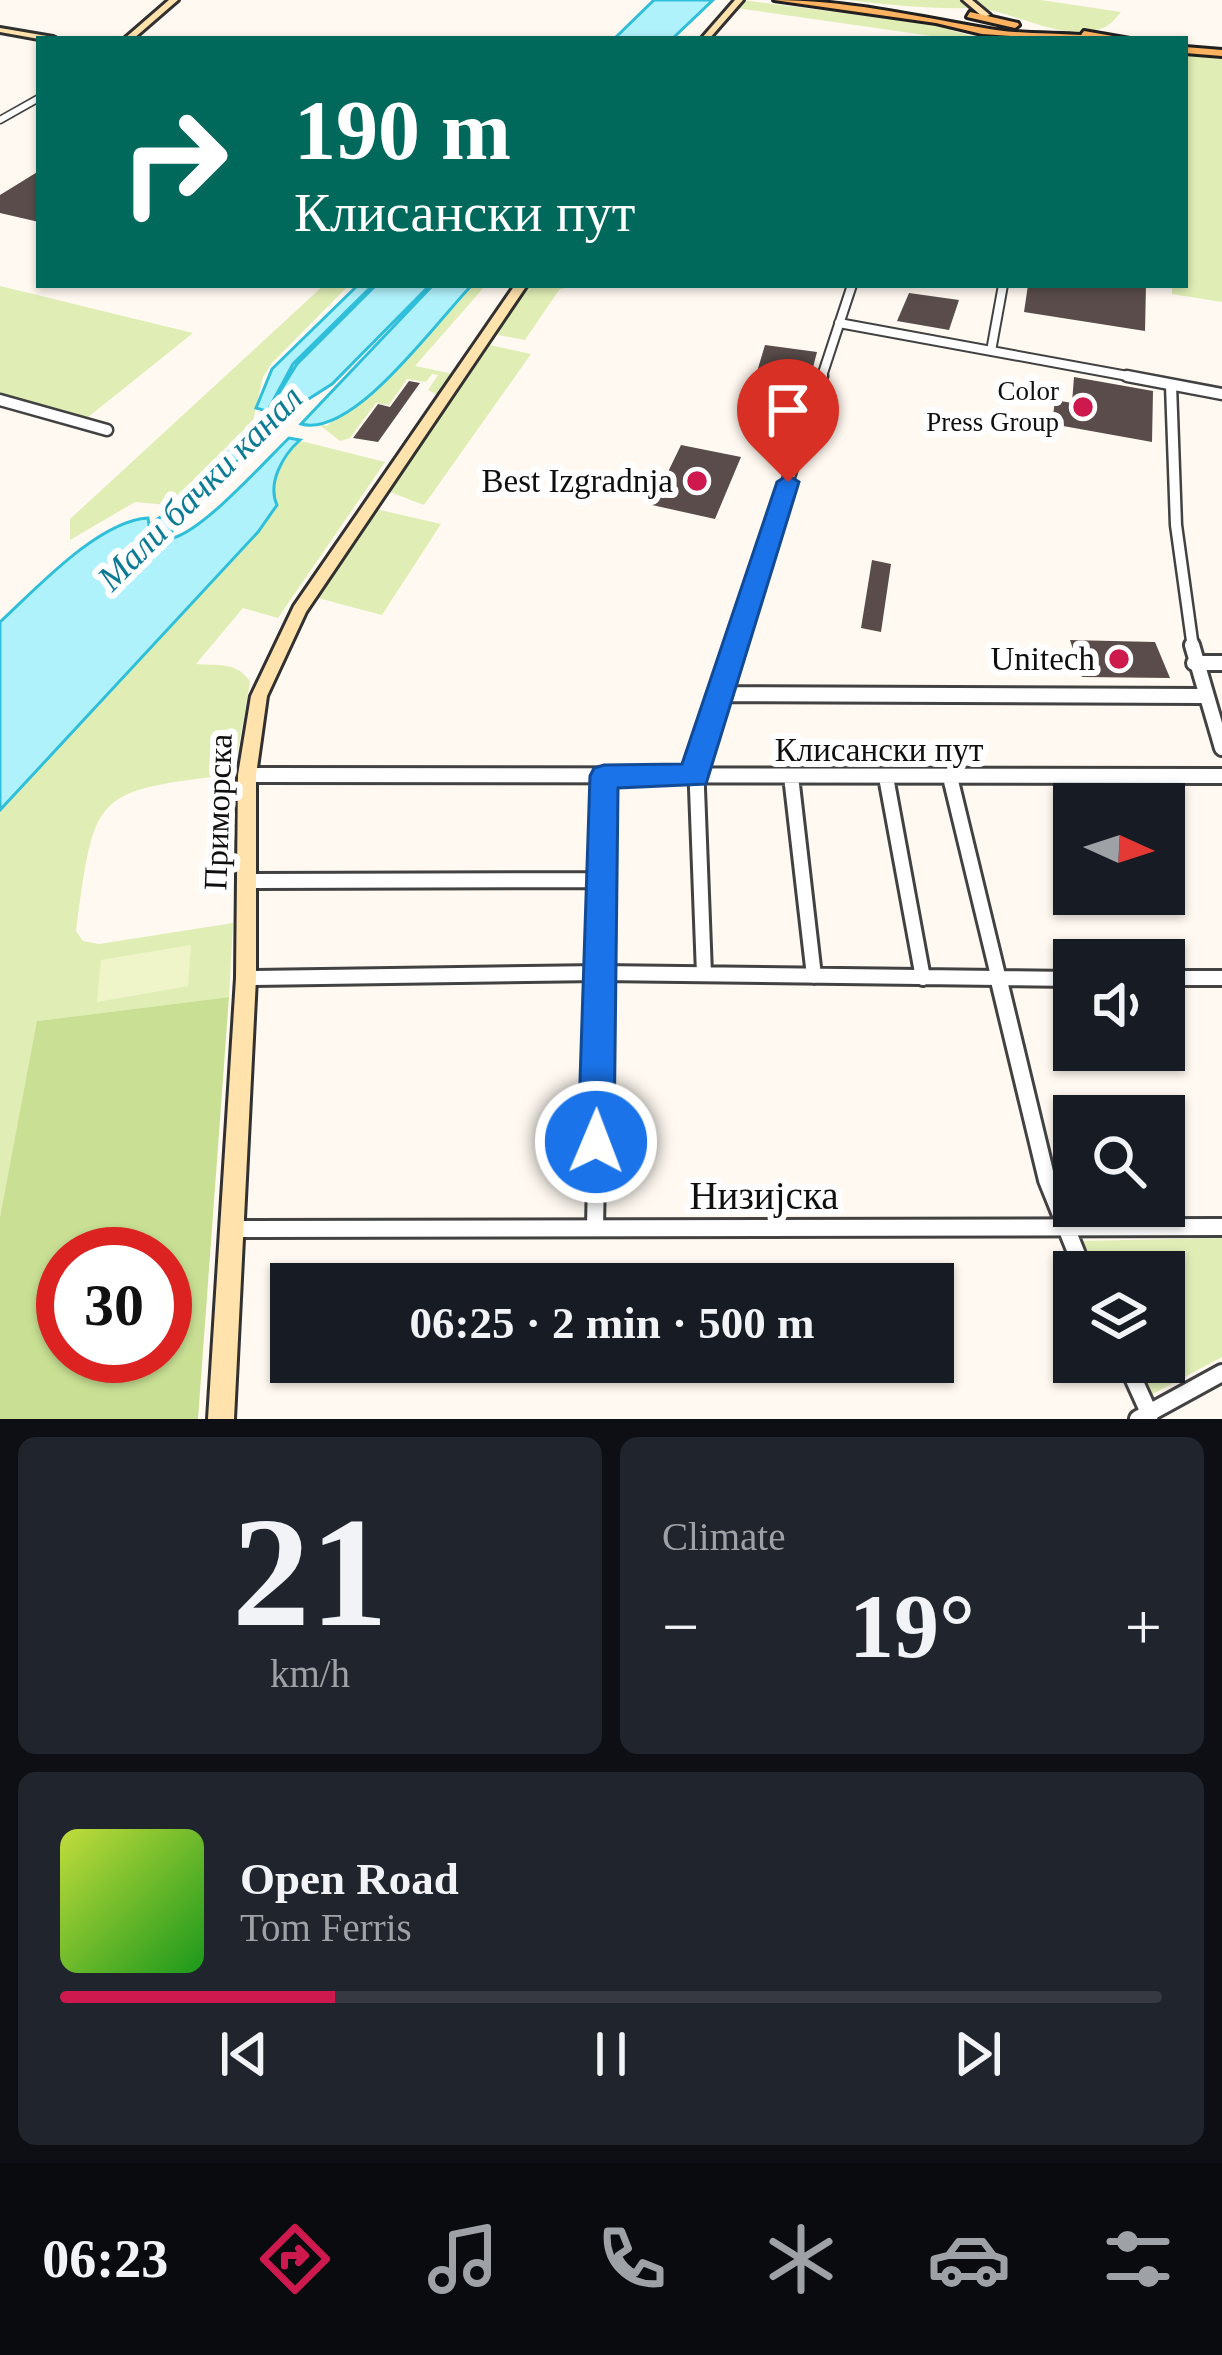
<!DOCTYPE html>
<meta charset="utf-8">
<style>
:root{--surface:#171b24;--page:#20242c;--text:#f1f3f6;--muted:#9ea1a6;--line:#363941;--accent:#cd194d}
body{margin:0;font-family:Georgia,serif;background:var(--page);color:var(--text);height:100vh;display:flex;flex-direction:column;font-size:45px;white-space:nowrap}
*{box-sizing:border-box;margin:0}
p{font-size:39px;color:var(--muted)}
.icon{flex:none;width:66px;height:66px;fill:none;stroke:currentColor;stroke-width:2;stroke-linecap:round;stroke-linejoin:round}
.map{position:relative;height:1419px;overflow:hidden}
.details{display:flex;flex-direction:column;gap:18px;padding:18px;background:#0d0f14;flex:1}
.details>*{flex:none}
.banner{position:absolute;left:36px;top:36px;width:1152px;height:252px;border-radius:0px;box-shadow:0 3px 9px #0004;background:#00695c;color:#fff;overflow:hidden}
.needle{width:78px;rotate:93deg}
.fabs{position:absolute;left:1053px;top:783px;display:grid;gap:24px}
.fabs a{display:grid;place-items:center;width:132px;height:132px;border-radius:0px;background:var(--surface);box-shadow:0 3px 9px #0004;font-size:60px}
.speed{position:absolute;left:36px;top:1227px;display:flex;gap:24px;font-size:60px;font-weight:700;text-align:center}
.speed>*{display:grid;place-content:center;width:156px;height:156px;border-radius:50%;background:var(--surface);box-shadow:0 3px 9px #0004;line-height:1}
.speed .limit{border:18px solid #d22;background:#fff;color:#111}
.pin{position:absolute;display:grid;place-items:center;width:102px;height:102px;color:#fff;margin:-123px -51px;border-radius:50% 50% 50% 0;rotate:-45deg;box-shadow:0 0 12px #0007}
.pin .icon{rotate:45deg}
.me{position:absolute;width:132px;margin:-66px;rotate:1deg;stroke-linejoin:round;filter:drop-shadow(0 0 9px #0008)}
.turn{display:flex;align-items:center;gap:42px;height:252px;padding:0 60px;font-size:54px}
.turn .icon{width:156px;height:156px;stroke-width:2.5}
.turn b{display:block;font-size:84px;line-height:102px}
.big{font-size:90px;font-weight:800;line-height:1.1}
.details .card{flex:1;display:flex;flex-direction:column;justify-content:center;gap:18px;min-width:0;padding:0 42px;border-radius:18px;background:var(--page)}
.details .dial{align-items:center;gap:0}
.dial b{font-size:156px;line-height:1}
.song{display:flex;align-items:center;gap:36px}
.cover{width:144px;height:144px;border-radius:18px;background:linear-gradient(135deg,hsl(70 70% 55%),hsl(120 70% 35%))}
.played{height:12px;border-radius:6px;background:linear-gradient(90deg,var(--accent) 25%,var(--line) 25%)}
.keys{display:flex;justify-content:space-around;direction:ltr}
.heat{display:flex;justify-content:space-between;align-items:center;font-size:66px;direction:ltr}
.details .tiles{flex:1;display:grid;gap:18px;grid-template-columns:1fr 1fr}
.card:last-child{grid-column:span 2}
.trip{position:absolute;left:270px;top:1263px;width:684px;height:120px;border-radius:0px;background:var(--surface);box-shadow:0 3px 9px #0004;font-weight:800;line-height:120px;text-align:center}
.dock{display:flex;height:192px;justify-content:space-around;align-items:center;background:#090b0e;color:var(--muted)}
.dock .icon{width:84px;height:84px}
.dock .active{color:var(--accent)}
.dock b{font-size:54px;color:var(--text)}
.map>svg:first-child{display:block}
</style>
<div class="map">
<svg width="1222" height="1419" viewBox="0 0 1222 1419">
<rect width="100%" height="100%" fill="#fff9f1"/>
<!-- green -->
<path fill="#e0eeb6" d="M 742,0 L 934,25 L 971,36 L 1054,39 L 953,39 L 736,8 Z
M 848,0 L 1041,0 L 1121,12 C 1115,19 1109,27 1100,29 C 1057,42 1011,8 970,8 C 929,9 889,5 848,0 Z
M 1185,54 L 1222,59 L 1222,302 L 1172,294 L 1172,285 L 1185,285 Z
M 324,285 L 349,285 L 272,363 L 263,377 L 253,421 L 168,505 L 135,502 L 70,540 L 70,519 Z
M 472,285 L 486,285 L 415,366 L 454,374 L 438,395 L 428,390 L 438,375 L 432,374 L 426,382 L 407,379 L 389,405 L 376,403 L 350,438 L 340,441 L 317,423 L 327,426 Z
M 527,285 L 571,285 L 559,290 L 525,340 L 498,335 L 496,332 Z
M 0,286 L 193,333 L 87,418 L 0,394 Z
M 490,345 L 531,354 L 424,505 L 387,491 Z
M 301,441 L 385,462 L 278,618 L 243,608 L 196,664 C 216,666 238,661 250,682 L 234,774 C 93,792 95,790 76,931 L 83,941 L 99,944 L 233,923 L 229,997 L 38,1021 L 0,1217 L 0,810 L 258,532 C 273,501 273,461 301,441 Z
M 376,509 L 441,524 L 382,615 L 314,597 Z
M 1222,1238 L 1222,1357 L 1151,1395 L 1135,1362 L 1164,1362 L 1164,1272 L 1094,1272 L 1079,1241 Z"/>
<!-- forest -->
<path fill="#c9e094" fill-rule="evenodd" d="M 229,997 L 198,1419 L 0,1419 L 0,1217 L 37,1021 ZM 63,1254 L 165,1254 L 165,1356 L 63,1356 Z"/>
<!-- pitch -->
<path fill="#f0f4c9" d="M 191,945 L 188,986 L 97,1002 L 101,960 Z"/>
<!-- water -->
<path fill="#b0f2fc" stroke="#30bfda" stroke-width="3" d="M 654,0 L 713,0 L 672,39 L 614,39 Z
M 358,285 L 373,285 L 293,364 L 267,412 L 297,364 L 376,285 L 430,285 L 332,384 L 282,416 L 178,520 L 170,535 L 173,538 C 205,529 265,461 289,438 L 300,440 C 283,455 267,483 277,505 L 258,532 L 0,810 L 0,622 C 36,589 98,521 148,518 L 149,525 L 169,511 L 260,420 L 267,411 L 256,408 L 272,369 Z
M 433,285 L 472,285 C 435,323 354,438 301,424 Z"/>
<!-- building -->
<path fill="#594c4a" d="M 39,171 L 39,222 L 0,213 L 0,195 Z
M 1028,285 L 1146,285 L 1145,331 L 1024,312 Z
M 909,293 L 959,300 L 949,330 L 897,321 Z
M 765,345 L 817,352 L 810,379 L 783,375 L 780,385 L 754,382 Z
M 1074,377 L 1153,391 L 1152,442 L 1052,424 L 1055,400 L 1072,403 Z
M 409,381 L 420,383 L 378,442 L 353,438 L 378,404 L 390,407 Z
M 681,445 L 741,457 L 715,519 L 652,505 Z
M 872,560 L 891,564 L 881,632 L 861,628 Z
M 1070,640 L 1155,642 L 1170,678 L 1082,677 Z"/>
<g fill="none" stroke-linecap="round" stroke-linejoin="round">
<defs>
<path id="street-far4" d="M 0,120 L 39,98"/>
<path id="street-far3" d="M 839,323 L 1144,379
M 991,351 L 1003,285
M 821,379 L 852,285"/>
<path id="street-far2" d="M 1127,376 L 1222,394
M 1171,385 L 1176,525 L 1193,648
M 0,400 L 107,430
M 733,648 L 822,376"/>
<path id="street-far1" d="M 1192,645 L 1222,748
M 1194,663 L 1222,663
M 718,694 L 1203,696
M 247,775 L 1222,776
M 791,776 L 814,976
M 886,777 L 923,978
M 950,777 L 1001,988
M 247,881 L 602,880
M 704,974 L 696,762 L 734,645
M 246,978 L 599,973 L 1074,979
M 1164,978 L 1222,978
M 600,988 L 604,776"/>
<path id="street" d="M 1000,985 L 1047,1180 L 1084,1272
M 595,1227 L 600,985
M 233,1229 L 1222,1227
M 1126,1362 L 1150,1415
M 1138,1419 L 1222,1373"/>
<path id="secondary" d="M 169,0 L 178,0 L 133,39 L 124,39 Z
M 735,0 L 743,0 L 709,39 L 701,39 Z
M 963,0 L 972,0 L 990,15 L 983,17 Z
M 0,28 L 53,37 L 57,39 L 39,39 L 0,32 Z
M 515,285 L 527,285 L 306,612 L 267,696 L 256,775 L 256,978 L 234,1419 L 208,1419 L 236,978 L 238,775 L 251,696 L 294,606 Z"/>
<path id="primary" d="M 774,0 C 842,0 911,15 978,27 C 1011,34 1047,33 1081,35 L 1084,31 L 1130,39 L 1056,39 L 982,34 L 936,23 Z
M 970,12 L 1018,23 L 1019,25 L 1015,28 L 967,17 Z
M 1185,47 L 1222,50 L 1222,56 L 1185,53 Z"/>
</defs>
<!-- street-far4 casing -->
<use href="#street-far4" stroke="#424242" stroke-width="9"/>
<!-- street-far3 casing -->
<use href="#street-far3" stroke="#424242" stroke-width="12"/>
<!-- street-far2 casing -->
<use href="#street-far2" stroke="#424242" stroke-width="15"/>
<!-- street-far1 casing -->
<use href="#street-far1" stroke="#424242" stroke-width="20"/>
<!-- street casing -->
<use href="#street" stroke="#424242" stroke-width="22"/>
<!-- secondary casing -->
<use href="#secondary" stroke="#313131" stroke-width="6"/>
<!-- primary casing -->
<use href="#primary" stroke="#202020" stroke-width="6"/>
<!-- street-far4 -->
<use href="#street-far4" stroke="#fff" stroke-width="6"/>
<!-- street-far3 -->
<use href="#street-far3" stroke="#fff" stroke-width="8"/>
<!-- street-far2 -->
<use href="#street-far2" stroke="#fff" stroke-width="10"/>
<!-- street-far1 -->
<use href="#street-far1" stroke="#fff" stroke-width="14"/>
<!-- street -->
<use href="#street" stroke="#fff" stroke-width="16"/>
<!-- secondary -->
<use href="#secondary" fill="#ffe2ac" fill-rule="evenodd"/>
<!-- primary -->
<use href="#primary" fill="#ffb361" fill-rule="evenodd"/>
</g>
<!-- route -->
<path fill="#1a73e8" stroke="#114b97" stroke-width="3" d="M 788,475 L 799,482 L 706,784 L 618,788 L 614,1142 L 609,1155 L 596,1160 L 584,1155 L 578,1142 L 590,776 L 594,768 L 604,765 L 682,764 L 777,482 Z"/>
<!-- markers -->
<g fill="#cd194d" stroke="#fff" stroke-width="4.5">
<circle cx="1083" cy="407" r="12"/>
<circle cx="697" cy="481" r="12"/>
<circle cx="1119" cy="659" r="12"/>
</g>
<g text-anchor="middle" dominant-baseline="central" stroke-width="12" stroke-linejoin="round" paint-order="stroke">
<!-- far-poi labels -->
<g font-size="27" fill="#0f0f0f" stroke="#fff" text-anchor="end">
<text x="1059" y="391">Color<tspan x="1059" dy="31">Press Group</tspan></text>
</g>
<!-- poi labels -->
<g font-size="33" fill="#0f0f0f" stroke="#fff" text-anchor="end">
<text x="673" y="481">Best Izgradnja</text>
<text x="1095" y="659">Unitech</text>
</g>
<!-- street labels -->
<g font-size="33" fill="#0f0f0f" stroke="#fff">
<text x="879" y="750">Клисански пут</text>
<text transform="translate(218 812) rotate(-88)">Приморска</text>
</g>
<!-- water labels -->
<g font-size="36" font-style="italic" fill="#0d7b96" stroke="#fff">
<text transform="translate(200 488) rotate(-45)">Мали бачки канал</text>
</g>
<!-- near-street labels -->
<g font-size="39" fill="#0f0f0f" stroke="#fff">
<text x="764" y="1195">Низијска</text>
</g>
</g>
</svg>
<div class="fabs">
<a><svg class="needle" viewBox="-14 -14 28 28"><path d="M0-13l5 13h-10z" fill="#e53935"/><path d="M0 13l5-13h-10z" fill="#9ea1a6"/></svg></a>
<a><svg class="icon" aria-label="sound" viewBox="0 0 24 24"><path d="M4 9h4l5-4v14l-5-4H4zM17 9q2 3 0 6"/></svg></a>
<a><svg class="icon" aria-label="search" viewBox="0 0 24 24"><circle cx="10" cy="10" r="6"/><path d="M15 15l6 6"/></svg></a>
<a><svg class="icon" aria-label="layers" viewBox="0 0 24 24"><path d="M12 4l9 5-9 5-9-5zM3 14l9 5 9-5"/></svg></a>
</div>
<div class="speed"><div class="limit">30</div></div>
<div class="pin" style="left:788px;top:482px;background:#d93025"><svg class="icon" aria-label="arrive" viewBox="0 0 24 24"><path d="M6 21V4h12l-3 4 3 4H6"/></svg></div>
<svg class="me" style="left:596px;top:1142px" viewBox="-20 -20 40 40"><circle r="17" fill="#1a73e8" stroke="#fff" stroke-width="3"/><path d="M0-11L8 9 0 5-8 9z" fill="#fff"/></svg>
<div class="trip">06:25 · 2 min · 500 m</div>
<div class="banner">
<div class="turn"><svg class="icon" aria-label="right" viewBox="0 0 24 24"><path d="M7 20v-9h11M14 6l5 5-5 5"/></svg><div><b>190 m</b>Клисански пут</div></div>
</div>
</div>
<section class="details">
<div class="tiles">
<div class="card dial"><b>21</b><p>km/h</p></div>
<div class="card"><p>Climate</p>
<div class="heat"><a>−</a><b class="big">19°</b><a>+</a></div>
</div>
<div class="card">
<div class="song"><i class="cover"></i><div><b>Open Road</b><p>Tom Ferris</p></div></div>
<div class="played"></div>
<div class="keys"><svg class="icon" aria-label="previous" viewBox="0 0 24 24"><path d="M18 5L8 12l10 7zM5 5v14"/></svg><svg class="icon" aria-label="pause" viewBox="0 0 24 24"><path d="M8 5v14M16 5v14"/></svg><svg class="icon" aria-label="next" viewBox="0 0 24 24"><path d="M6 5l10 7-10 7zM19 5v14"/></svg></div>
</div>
</div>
</section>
<nav class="dock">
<b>06:23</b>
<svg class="icon active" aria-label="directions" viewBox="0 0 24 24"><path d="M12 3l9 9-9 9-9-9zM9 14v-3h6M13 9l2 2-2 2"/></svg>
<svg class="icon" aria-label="music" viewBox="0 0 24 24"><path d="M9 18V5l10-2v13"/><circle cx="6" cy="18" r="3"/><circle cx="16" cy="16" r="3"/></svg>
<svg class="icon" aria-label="phone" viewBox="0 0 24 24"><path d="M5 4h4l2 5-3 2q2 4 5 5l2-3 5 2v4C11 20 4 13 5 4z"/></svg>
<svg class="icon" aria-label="climate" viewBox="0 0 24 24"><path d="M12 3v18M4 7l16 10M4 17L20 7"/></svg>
<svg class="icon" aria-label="car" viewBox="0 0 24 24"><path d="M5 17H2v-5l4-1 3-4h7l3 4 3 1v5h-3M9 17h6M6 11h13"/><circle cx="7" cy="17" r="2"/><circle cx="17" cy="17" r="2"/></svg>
<svg class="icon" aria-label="filters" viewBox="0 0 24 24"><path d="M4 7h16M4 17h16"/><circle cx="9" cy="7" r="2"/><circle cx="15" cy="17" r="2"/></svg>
</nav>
